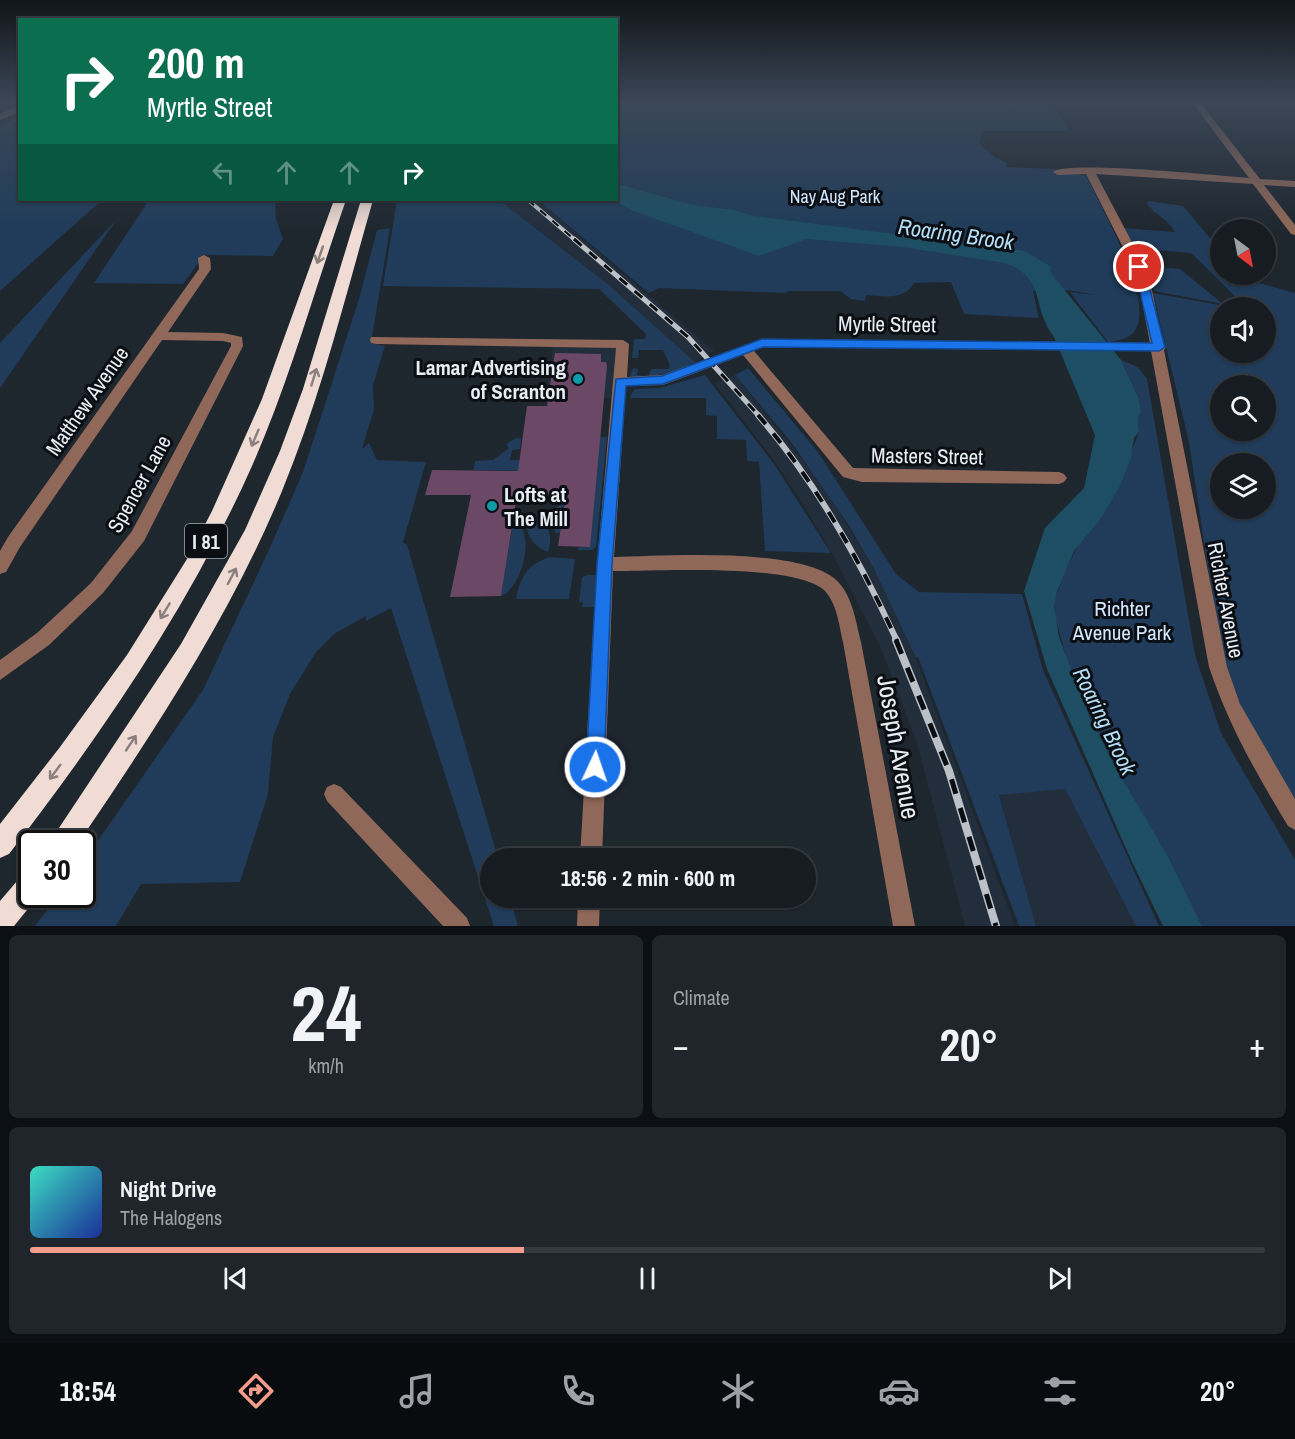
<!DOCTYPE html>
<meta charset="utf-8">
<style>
:root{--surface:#161c22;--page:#1f252a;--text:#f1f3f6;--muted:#9ea1a5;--line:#353a40;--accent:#f49d8b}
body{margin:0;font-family:"Archivo Narrow",sans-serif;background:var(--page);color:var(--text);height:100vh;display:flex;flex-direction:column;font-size:22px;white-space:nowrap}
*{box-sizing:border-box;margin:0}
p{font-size:20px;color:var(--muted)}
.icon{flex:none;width:33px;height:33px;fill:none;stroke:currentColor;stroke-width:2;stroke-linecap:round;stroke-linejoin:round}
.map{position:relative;height:926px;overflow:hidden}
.details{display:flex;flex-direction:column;gap:9px;padding:9px;background:#0c0f13;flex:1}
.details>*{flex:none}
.guide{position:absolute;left:18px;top:18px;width:600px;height:183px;border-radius:0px;box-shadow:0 2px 4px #0004,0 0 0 2px var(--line);background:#0b6e4f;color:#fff;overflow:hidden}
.needle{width:39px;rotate:148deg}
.controls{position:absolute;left:1210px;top:219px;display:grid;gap:12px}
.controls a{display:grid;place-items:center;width:66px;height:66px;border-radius:50%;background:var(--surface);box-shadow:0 2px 4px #0004,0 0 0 2px var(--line);font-size:30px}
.speed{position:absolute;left:18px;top:830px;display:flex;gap:12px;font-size:30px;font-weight:700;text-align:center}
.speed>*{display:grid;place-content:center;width:78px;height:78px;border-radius:50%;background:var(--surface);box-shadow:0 2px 4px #0004,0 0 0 2px var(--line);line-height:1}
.speed .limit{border:3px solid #111;border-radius:9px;background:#fff;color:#111}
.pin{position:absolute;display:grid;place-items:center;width:51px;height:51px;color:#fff;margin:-26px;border:3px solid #fff;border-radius:50%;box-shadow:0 2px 6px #0007}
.me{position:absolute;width:66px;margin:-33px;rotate:3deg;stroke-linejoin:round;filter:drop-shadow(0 0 4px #0008)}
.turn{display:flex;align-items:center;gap:21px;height:126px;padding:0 30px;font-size:27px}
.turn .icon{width:78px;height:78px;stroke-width:2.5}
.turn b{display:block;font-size:42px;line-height:51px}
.lanes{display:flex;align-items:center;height:57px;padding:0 30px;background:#0003;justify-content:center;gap:30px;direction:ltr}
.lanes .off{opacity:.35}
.big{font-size:45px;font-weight:700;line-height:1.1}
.details .tile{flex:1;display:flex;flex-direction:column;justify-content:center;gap:9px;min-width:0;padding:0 21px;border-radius:9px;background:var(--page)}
.details .dial{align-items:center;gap:0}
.dial b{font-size:78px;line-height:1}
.song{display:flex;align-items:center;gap:18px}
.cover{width:72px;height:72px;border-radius:9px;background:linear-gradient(135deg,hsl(170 70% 55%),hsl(230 70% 35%))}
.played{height:6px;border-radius:3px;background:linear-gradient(90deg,var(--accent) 40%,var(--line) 40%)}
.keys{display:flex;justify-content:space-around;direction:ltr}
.heat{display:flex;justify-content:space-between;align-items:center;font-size:33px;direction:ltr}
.details .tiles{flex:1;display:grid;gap:9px;grid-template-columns:1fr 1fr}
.tile:last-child{grid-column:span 2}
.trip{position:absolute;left:480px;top:848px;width:336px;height:60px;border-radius:30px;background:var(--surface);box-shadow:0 2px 4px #0004,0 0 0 2px var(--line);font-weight:700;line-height:60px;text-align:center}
.menu{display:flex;height:96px;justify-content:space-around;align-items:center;background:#090b0e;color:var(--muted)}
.menu .icon{width:42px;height:42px}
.menu .selected{color:var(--accent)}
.menu b{font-size:27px;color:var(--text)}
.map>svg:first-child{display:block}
</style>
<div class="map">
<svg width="1295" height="926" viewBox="0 0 1295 926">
<rect width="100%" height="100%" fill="#1e262e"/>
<!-- built -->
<path fill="#222e3b" d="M 499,200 L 538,200 L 714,351 L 695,362 L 609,285 Z
M 553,346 L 620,346 L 619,398 L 547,399 Z
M 735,375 L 824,487 L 874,569 L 916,658 L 1015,926 L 965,926 L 917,743 L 882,651 L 832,553 L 806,509 L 776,463 L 714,383 Z
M 1065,789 L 1136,926 L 1036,926 L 999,794 Z"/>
<!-- green -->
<path fill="#203c5a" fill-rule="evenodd" d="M 617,101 L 1051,101 L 1069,131 L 982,131 L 979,143 L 996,158 L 1007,163 L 1006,167 L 1054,169 L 1086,176 C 1101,208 1157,302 1134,332 C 1128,339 1117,341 1108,342 L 1070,292 L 1095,295 L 1068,290 L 1033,291 L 1039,318 L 964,314 L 951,282 L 914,283 C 905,301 883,296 866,295 L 865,301 L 851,299 L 840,291 L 788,291 L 786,293 L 659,288 L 649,293 L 538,200 L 616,200 Z
M 19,117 L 20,200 L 102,200 L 0,291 L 0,126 Z
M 149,200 L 275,200 L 276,219 L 283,239 L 273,256 L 204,255 L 183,284 L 94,283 Z
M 397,200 L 499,200 L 609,285 L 695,362 C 675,372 657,376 634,379 L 630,375 L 633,368 L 638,369 L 637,375 L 648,377 L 651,369 L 668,369 L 670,366 L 663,350 L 639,350 L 638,358 L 632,358 L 634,339 L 645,339 L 646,334 L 599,289 L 383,286 Z
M 1149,201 L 1183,206 L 1221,251 L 1221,274 L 1245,275 L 1259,283 L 1295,293 L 1295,814 L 1267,771 L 1223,669 L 1189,442 L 1153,293 L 1230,307 L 1221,308 L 1221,352 L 1266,352 L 1266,308 L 1246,307 L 1191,253 L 1133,248 L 1123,228 L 1175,232 C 1168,219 1154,214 1146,203 ZM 1221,386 L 1266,386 L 1266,430 L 1221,430 ZM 1221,464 L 1266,464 L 1266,508 L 1221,508 Z
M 117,219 L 0,388 L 0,343 Z
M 390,228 L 371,343 L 385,346 L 373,385 L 374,409 L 362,449 L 369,443 L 377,460 L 426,462 L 403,542 L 407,545 L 498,858 L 490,858 L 490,897 L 510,897 L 518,926 L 494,926 L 391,608 L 366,621 L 366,616 L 334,634 L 316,652 L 290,694 L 273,737 L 268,794 L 240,882 L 141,884 L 116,926 L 35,926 L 59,894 L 82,894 L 83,862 L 203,690 L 268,552 L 303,472 L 359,299 L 377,230 Z
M 1146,266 L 1180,269 L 1223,304 L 1154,291 Z
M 1121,360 L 1138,367 L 1147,379 L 1195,655 L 1221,733 L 1295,860 L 1295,926 L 1202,926 L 1168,856 L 1119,773 L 1089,716 L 1070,670 L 1055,617 L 1054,602 L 1066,569 L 1077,547 L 1114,497 L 1139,432 L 1138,418 L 1141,412 L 1139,399 Z
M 748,368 L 818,452 L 896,574 L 919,592 L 1022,594 L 1043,670 L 1159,926 L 1136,926 L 1065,789 L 999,795 L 1036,926 L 1019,926 L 918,657 L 916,658 L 874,569 L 848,524 L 791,442 L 735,375 Z
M 705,375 L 774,464 L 831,553 L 765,551 L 759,462 L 747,461 L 746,440 L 717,439 L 717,416 L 706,415 L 706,398 L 631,398 L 630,396 L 635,389 L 660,388 Z
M 599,437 L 607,437 L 596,547 L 592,550 L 578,550 L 579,547 L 589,547 Z
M 516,438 L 521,438 L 520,449 L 512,450 L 510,460 L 534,460 L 533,471 L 473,470 L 475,461 L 493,460 L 509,448 L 506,444 Z
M 562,497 L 565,497 L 560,533 L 556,533 L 545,513 L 559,506 Z
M 528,515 C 548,519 554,534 548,552 C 532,546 523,532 528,515 Z
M 514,516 C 518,521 522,526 524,533 C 530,551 519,589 501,596 Z
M 550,557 L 575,559 L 569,599 L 516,599 C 521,576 526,565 550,557 Z
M 588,575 L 597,575 L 595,607 L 582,607 L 583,602 L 579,602 L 582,577 Z"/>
<!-- water -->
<path fill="#1d4e64" d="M 617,184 L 694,205 L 734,210 L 754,216 L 1025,251 L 1050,266 L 1051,273 L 1121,360 L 1139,399 L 1141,412 L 1138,418 L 1139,432 L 1134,438 L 1131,457 L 1120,486 L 1102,517 L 1074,551 L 1057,592 L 1054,606 L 1059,637 L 1089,716 L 1119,773 L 1168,856 L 1202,926 L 1163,926 L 1132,862 L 1047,669 L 1024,591 L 1045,528 L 1084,488 L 1095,435 L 1054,337 C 1030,306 1048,279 1005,263 L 902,247 L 807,239 L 759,256 L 631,210 L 614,200 L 616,200 Z"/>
<!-- building -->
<path fill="#6b4966" d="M 555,353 L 601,354 L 601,362 L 606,362 L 607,366 L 590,547 L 558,546 L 566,495 L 517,495 L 501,596 L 450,597 L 471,495 L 425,495 L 432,470 L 518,471 L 527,406 L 547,406 Z"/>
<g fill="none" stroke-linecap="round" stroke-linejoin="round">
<!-- minor -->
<path fill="#906859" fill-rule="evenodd" d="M 1008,101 L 1016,101 L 1011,106 L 1008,105 Z
M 1191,101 L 1199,101 L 1260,179 L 1295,181 L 1295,187 L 1264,185 L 1295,225 L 1295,235 L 1291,234 L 1253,184 L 1096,174 L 1145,267 L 1151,285 L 1163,344 L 1166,347 L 1164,350 L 1227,667 L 1240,704 L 1295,799 L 1295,830 L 1288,826 C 1256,773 1229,726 1209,667 L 1151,351 L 763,347 L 754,351 L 853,468 L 1059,472 L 1064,474 L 1067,478 L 1064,482 L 1059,484 L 862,482 L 843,477 L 743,355 L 663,385 L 626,386 L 614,557 C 664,556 798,547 835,579 C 852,593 856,622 861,642 L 915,926 L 893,926 L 843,642 C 839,625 837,603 824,590 C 794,563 656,571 613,571 L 602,858 L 580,858 L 597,564 L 616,348 L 376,344 L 371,343 L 370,340 L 371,337 L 623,340 L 629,344 L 627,377 L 662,375 L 762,339 L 1150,343 L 1139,285 L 1133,267 L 1086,174 L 1058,175 L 1053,172 C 1068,160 1219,176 1249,178 Z
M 20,105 L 20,112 L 0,120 L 0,114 Z
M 204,255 L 210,258 L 211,269 L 168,332 L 223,333 L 242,337 L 243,346 L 144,541 L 103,593 L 49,645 L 0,680 L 0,660 L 37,633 L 91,583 L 132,531 L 231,346 L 231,343 L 223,341 L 162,340 L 20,547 L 6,572 L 0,574 L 0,551 L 8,537 L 199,269 L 198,258 Z
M 334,784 L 341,787 L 467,918 L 470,926 L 443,926 L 327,801 L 324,794 L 327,787 Z
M 578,897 L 600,897 L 599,926 L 577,926 Z"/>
<!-- highway -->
<path fill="#f1dcd5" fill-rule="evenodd" d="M 334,200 L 346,200 C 315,288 290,380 252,466 C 189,607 103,732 9,854 L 0,858 L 0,824 L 60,747 L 127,655 L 187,559 L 212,511 L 262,399 Z
M 361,200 L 373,200 C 345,298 321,396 282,491 C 232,612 159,724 85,833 L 78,843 L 49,843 L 181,644 L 245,530 L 280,451 L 303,389 Z
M 32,870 L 32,894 L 40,894 L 14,926 L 0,926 L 0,901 L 23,874 Z"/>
<defs>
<path id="rail-far3" d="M 528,200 L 575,240"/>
<path id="rail-far2" d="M 574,239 L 688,337 L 760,417"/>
<path id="rail-far1" d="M 758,415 C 815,481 861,562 897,641"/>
<path id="rail" d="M 896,640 L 949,771 L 996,926"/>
</defs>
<!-- rail-far3 casing -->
<use href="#rail-far3" stroke="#bbc1c7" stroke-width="4"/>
<!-- rail-far2 casing -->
<use href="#rail-far2" stroke="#bbc1c7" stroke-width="5"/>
<!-- rail-far1 casing -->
<use href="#rail-far1" stroke="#bbc1c7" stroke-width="6"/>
<!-- rail casing -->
<use href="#rail" stroke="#bbc1c7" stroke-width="8"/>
<!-- rail-far3 -->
<use href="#rail-far3" stroke="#0b0e12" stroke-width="2" stroke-dasharray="8" stroke-linecap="butt"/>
<!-- rail-far2 -->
<use href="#rail-far2" stroke="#0b0e12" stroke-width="3" stroke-dasharray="10" stroke-linecap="butt"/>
<!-- rail-far1 -->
<use href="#rail-far1" stroke="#0b0e12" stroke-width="4" stroke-dasharray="12" stroke-linecap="butt"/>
<!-- rail -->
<use href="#rail" stroke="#0b0e12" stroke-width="5" stroke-dasharray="15" stroke-linecap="butt"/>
</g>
<!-- one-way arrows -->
<defs><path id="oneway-shaft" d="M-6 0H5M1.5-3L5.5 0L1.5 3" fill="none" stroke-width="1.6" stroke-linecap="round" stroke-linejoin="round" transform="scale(1.5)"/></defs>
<g stroke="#8a7f7d">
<use href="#oneway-shaft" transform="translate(320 255) rotate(109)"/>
<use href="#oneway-shaft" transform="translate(314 377) rotate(-73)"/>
<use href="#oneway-shaft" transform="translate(255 438) rotate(113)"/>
<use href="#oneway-shaft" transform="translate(232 576) rotate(-62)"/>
<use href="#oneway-shaft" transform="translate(165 611) rotate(121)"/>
<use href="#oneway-shaft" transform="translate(131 743) rotate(-56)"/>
<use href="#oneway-shaft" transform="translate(55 772) rotate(127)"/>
</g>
<!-- sky -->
<linearGradient id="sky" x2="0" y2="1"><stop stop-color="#101519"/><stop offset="0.44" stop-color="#3b4757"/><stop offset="1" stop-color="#3b4757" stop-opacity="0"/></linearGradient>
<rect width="1295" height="231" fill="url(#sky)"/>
<!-- route -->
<path fill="#1a73e8" stroke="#114b97" stroke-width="1.5" d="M 1139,264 L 1144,267 L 1165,347 L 1159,351 L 763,347 L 663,384 L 626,386 L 612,564 L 604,767 L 602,774 L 595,777 L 589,774 L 586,767 L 597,564 L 616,379 L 662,376 L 762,339 L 1152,343 L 1134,267 Z"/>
<!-- markers -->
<g fill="#0f9aa8" stroke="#0b0e12" stroke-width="2">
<circle cx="578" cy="379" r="6"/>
<circle cx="492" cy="506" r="6"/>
</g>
<g text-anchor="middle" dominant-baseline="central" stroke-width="6" stroke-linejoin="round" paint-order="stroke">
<!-- far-park labels -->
<g font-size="18" fill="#d2e6fd" stroke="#0b0e12">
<text x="835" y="196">Nay Aug Park</text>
</g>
<!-- shield labels -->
<rect fill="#0b0e12" stroke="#a6aab0" stroke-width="1.5" x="185" y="524" width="42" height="34" rx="4.5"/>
<g font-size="20" font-weight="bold" fill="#e8edf3">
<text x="206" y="541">I 81</text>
</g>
<!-- street labels -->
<g font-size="21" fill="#e8edf3" stroke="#0b0e12">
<text transform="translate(887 324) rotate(1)">Myrtle Street</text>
<text transform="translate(87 401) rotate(-55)">Matthew Avenue</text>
<text transform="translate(927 456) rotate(1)">Masters Street</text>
<text transform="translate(139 484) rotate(-61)">Spencer Lane</text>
<text transform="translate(1226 600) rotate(79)">Richter Avenue</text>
</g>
<!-- poi labels -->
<g font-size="21" font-weight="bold" fill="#e8edf3" stroke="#0b0e12" text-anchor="end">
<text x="566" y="367">Lamar Advertising<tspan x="566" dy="24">of Scranton</tspan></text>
<text x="504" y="494" text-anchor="start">Lofts at<tspan x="504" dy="24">The Mill</tspan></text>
</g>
<!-- park labels -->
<g font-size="21" fill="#d2e6fd" stroke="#0b0e12">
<text x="1122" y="608">Richter<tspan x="1122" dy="24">Avenue Park</tspan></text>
</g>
<!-- water labels -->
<g font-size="22" font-style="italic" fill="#b2dff6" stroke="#0b0e12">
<text transform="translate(956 234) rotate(8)">Roaring Brook</text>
<text transform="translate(1105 721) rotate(64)">Roaring Brook</text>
</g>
<!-- near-street labels -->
<g font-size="26" fill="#e8edf3" stroke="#0b0e12">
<text transform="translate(899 747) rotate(80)">Joseph Avenue</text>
</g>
</g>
</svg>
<div class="controls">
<a><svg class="needle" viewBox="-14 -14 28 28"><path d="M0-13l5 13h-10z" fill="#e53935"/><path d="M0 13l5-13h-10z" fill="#9ea1a5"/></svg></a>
<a><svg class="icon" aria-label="sound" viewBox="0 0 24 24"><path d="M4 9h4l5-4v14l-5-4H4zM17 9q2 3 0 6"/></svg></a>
<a><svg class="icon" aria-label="search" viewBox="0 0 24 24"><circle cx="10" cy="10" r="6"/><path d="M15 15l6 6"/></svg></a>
<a><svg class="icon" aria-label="layers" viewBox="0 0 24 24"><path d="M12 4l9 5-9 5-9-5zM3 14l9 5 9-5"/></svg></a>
</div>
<div class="speed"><div class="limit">30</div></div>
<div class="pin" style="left:1139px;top:267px;background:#d93025"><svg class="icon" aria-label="arrive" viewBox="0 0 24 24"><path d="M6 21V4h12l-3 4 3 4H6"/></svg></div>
<svg class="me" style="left:595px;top:767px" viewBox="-20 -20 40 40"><circle r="17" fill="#1a73e8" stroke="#fff" stroke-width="3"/><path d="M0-11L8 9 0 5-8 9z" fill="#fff"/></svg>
<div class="trip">18:56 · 2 min · 600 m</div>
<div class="guide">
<div class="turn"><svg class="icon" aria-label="right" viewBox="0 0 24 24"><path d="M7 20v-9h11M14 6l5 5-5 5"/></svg><div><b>200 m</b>Myrtle Street</div></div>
<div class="lanes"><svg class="icon off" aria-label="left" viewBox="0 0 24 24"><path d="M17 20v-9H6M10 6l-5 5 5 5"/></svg><svg class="icon off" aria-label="ahead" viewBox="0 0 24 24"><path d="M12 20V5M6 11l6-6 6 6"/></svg><svg class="icon off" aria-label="ahead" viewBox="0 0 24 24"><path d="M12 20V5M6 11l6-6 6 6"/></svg><svg class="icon" aria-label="right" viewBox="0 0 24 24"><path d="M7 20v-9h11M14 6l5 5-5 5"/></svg></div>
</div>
</div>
<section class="details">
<div class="tiles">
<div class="tile dial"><b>24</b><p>km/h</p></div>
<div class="tile"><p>Climate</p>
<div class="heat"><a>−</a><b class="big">20°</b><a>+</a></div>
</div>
<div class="tile">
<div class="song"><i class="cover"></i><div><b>Night Drive</b><p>The Halogens</p></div></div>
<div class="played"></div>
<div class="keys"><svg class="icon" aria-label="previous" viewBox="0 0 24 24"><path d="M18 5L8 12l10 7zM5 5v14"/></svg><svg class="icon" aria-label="pause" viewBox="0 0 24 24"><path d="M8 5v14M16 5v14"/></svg><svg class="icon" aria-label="next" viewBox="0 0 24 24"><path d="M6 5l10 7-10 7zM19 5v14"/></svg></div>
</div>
</div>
</section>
<nav class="menu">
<b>18:54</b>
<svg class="icon selected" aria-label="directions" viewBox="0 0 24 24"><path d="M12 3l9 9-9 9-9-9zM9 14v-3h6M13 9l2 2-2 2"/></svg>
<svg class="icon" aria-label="music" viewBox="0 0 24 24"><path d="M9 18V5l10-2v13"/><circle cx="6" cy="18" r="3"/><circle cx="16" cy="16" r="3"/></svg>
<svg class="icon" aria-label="phone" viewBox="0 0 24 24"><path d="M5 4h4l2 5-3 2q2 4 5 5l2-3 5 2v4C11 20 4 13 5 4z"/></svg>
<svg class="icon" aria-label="climate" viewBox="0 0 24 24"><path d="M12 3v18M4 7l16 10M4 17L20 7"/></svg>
<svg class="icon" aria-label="car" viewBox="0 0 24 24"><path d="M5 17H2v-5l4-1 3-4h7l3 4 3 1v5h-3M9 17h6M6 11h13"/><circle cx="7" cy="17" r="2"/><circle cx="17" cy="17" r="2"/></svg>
<svg class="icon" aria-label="filters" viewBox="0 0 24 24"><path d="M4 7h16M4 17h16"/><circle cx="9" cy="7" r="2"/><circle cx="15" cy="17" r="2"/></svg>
<b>20°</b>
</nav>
